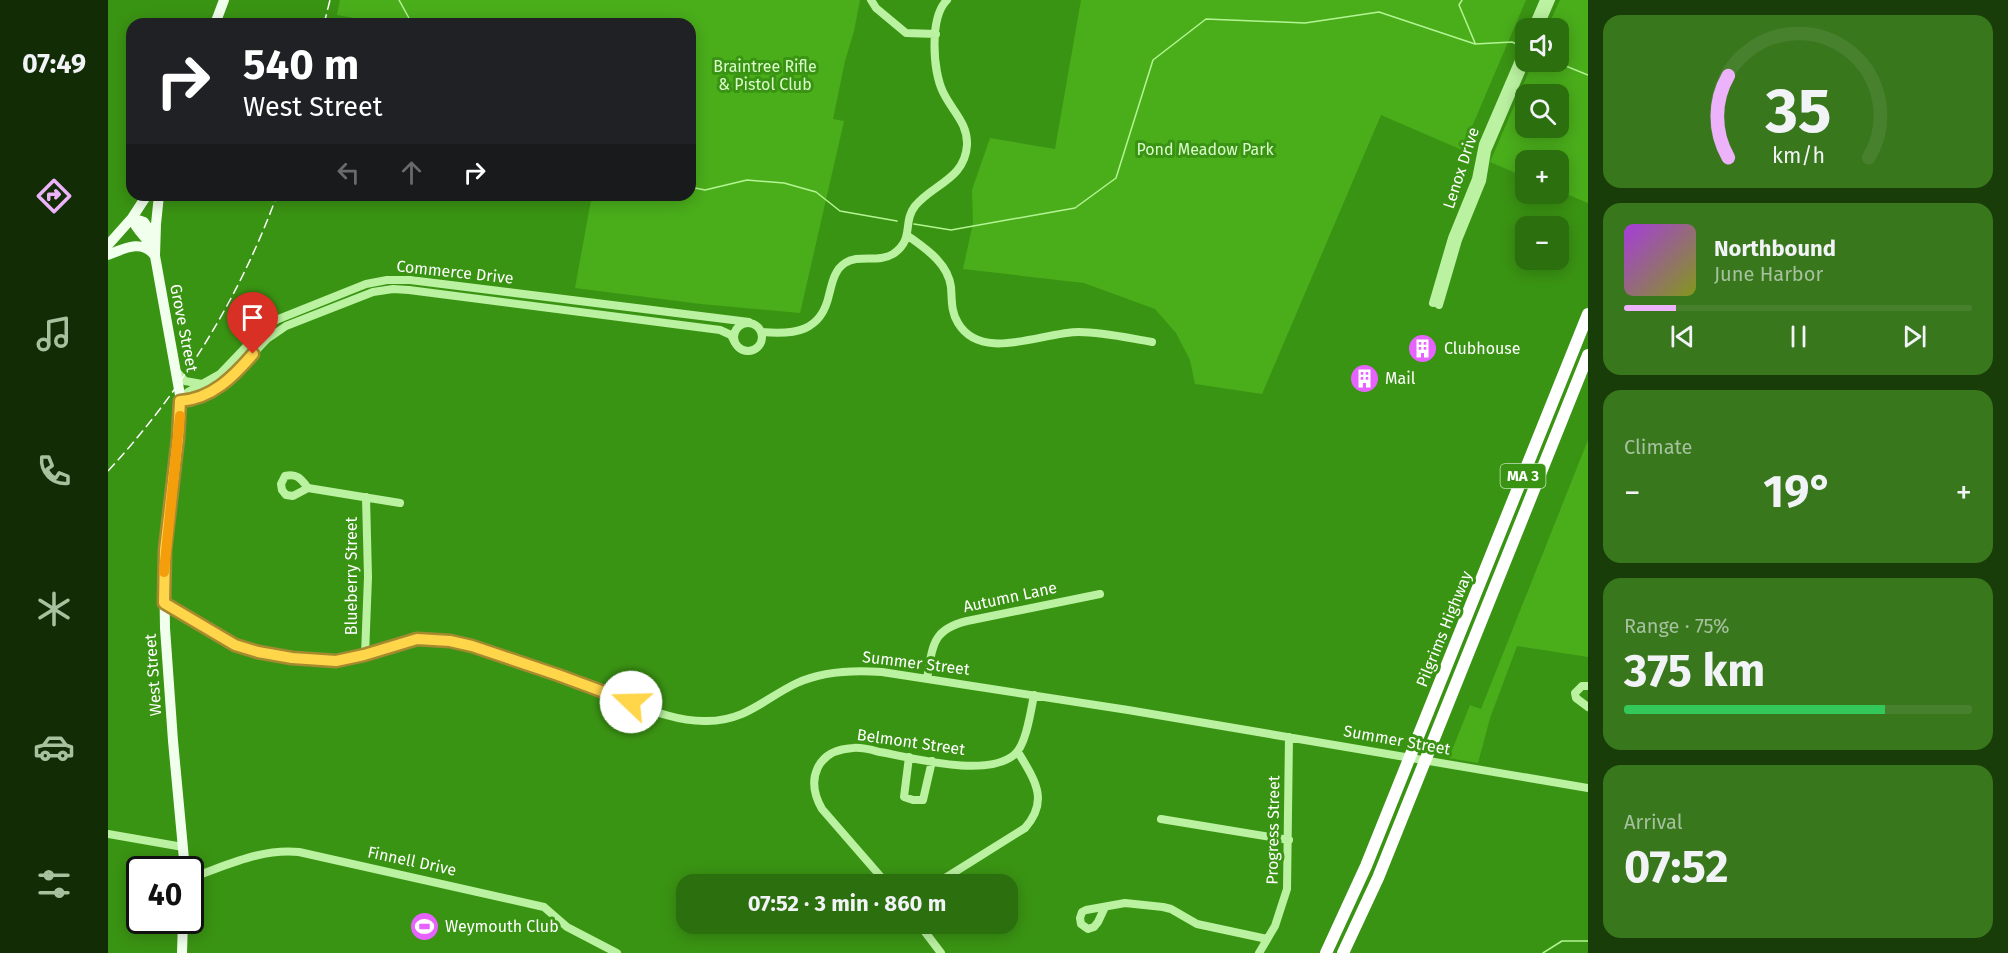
<!DOCTYPE html>
<meta charset="utf-8">
<style>
:root{--surface:#2c6f0e;--page:#38771c;--text:#f1f3f6;--muted:#a6c19e;--line:#48812e;--accent:#ecb2fa}
body{margin:0;font-family:"Fira Sans",sans-serif;background:var(--page);color:var(--text);height:100vh;display:flex;flex-direction:column;font-size:22px;white-space:nowrap}
*{box-sizing:border-box;margin:0}
p{font-size:20px;color:var(--muted)}
.icon{flex:none;width:33px;height:33px;fill:none;stroke:currentColor;stroke-width:2;stroke-linecap:round;stroke-linejoin:round}
.map{position:relative;flex:1;overflow:hidden}
.panel{display:flex;flex-direction:column;gap:15px;padding:15px;background:#183d08;width:420px}
.panel>*{flex:none}
.guide{position:absolute;left:18px;top:18px;width:570px;height:183px;border-radius:18px;box-shadow:0 3px 15px #0003;background:#202124;color:#fff;overflow:hidden}
.buttons{position:absolute;left:1407px;top:18px;display:grid;gap:12px}
.buttons a{display:grid;place-items:center;width:54px;height:54px;border-radius:12px;background:var(--surface);box-shadow:0 3px 15px #0003;font-size:30px}
.speed{position:absolute;left:18px;top:856px;display:flex;gap:12px;font-size:30px;font-weight:700;text-align:center}
.speed>*{display:grid;place-content:center;width:78px;height:78px;border-radius:50%;background:var(--surface);box-shadow:0 3px 15px #0003;line-height:1}
.speed .limit{border:3px solid #111;border-radius:9px;background:#fff;color:#111}
.pin{position:absolute;display:grid;place-items:center;width:51px;height:51px;color:#fff;margin:-62px -26px;border-radius:50% 50% 50% 0;rotate:-45deg;box-shadow:0 0 6px #0007}
.pin .icon{rotate:45deg}
.me{position:absolute;width:66px;margin:-33px;rotate:291deg;stroke-linejoin:round;filter:drop-shadow(0 0 4px #0008)}
.turn{display:flex;align-items:center;gap:21px;height:126px;padding:0 18px;font-size:27px}
.turn .icon{width:78px;height:78px;stroke-width:2.5}
.turn b{display:block;font-size:42px;line-height:51px}
.lanes{display:flex;align-items:center;height:57px;padding:0 18px;background:#0003;justify-content:center;gap:30px;direction:ltr}
.lanes .off{opacity:.35}
.big{font-size:45px;font-weight:700;line-height:1.1}
.panel .tile{flex:1;display:flex;flex-direction:column;justify-content:center;gap:9px;min-width:0;padding:0 21px;border-radius:18px;background:var(--page)}
.panel .dial{align-items:center;gap:0}
.dial svg{height:156px;overflow:visible;fill:none;stroke:var(--line);stroke-width:7;stroke-linecap:round;text-anchor:middle}
.dial text{fill:var(--text);stroke:none}
.song{display:flex;align-items:center;gap:18px}
.cover{width:72px;height:72px;border-radius:9px;background:linear-gradient(135deg,hsl(280 70% 55%),hsl(70 70% 35%))}
.played{height:6px;border-radius:3px;background:linear-gradient(90deg,var(--accent) 15%,var(--line) 15%)}
.keys{display:flex;justify-content:space-around;direction:ltr}
.heat{display:flex;justify-content:space-between;align-items:center;font-size:33px;direction:ltr}
.charge{height:9px;border-radius:4px;background:linear-gradient(90deg,#34c759 75%,var(--line) 0)}
.trip{position:absolute;left:568px;top:874px;width:342px;height:60px;border-radius:18px;background:var(--surface);box-shadow:0 3px 15px #0003;font-weight:700;line-height:60px;text-align:center}
main{display:flex;flex:1;min-height:0}
.tab-bar{display:flex;flex-direction:column;width:108px;justify-content:space-around;align-items:center;background:#122c06;color:var(--muted)}
.tab-bar .icon{width:42px;height:42px}
.tab-bar .active{color:var(--accent)}
.tab-bar b{font-size:27px;color:var(--text)}
.map>svg:first-child{display:block}
</style>
<main>
<nav class="tab-bar">
<b>07:49</b>
<svg class="icon active" aria-label="directions" viewBox="0 0 24 24"><path d="M12 3l9 9-9 9-9-9zM9 14v-3h6M13 9l2 2-2 2"/></svg>
<svg class="icon" aria-label="music" viewBox="0 0 24 24"><path d="M9 18V5l10-2v13"/><circle cx="6" cy="18" r="3"/><circle cx="16" cy="16" r="3"/></svg>
<svg class="icon" aria-label="phone" viewBox="0 0 24 24"><path d="M5 4h4l2 5-3 2q2 4 5 5l2-3 5 2v4C11 20 4 13 5 4z"/></svg>
<svg class="icon" aria-label="climate" viewBox="0 0 24 24"><path d="M12 3v18M4 7l16 10M4 17L20 7"/></svg>
<svg class="icon" aria-label="car" viewBox="0 0 24 24"><path d="M5 17H2v-5l4-1 3-4h7l3 4 3 1v5h-3M9 17h6M6 11h13"/><circle cx="7" cy="17" r="2"/><circle cx="17" cy="17" r="2"/></svg>
<svg class="icon" aria-label="filters" viewBox="0 0 24 24"><path d="M4 7h16M4 17h16"/><circle cx="9" cy="7" r="2"/><circle cx="15" cy="17" r="2"/></svg>
</nav>
<div class="map">
<svg width="1480" height="953" viewBox="0 0 1480 953">
<rect width="100%" height="100%" fill="#3a9413"/>
<!-- green -->
<path fill="#4aae1b" fill-rule="evenodd" d="M 232,0 L 752,0 L 746,31 L 737,61 L 725,119 L 736,121 L 692,313 L 593,304 L 467,288 L 484,195 L 582,195 L 582,24 L 280,24 L 229,15 Z
M 973,0 L 1418,0 L 1354,150 L 1273,115 L 1154,394 L 1087,384 L 1082,360 L 1068,333 L 1047,309 L 976,283 L 855,269 L 865,223 L 864,190 L 882,138 L 947,149 Z
M 1452,0 L 1480,0 L 1480,203 L 1451,191 L 1450,160 L 1418,160 L 1417,177 L 1382,162 L 1425,62 L 1450,62 L 1450,28 L 1439,28 ZM 1418,94 L 1450,94 L 1450,128 L 1418,128 Z
M 1480,440 L 1480,657 L 1409,646 L 1382,718 L 1370,763 L 1341,758 L 1362,705 L 1373,709 Z"/>
<g fill="none" stroke-linecap="round" stroke-linejoin="round">
<!-- stream -->
<path stroke="#b4f593" stroke-width="1.5" d="M 291,0 L 302,20 L 308,24
M 1354,0 L 1351,5 L 1367,43
M 1448,62 L 1480,75
M 582,187 L 597,190 L 639,180 L 676,183 L 708,192 L 732,211 L 789,221
M 806,224 L 843,230 L 967,208 L 1008,178 L 1045,60 L 1098,19 L 1197,23 L 1271,12 L 1367,44 L 1404,42 L 1413,46
M 1435,953 L 1454,941 L 1480,941"/>
<!-- minor -->
<path stroke="#bbf2a1" stroke-width="8" d="M 763,0 L 768,8 L 798,33 L 828,34
M 1424,28 L 1436,0
M 1431,28 L 1443,0
M 800,236 C 818,249 840,263 843,287 C 844,300 843,312 850,323 C 874,363 934,332 971,332 C 995,332 1020,338 1044,342
M 1325,303 L 1344,238 L 1368,179 L 1375,144 L 1418,44
M 1331,305 L 1350,240 L 1374,181 L 1379,151 L 1418,60
M626 337a14 14 0 1 1 28 0a14 14 0 1 1-28 0Z
M 654,332 C 686,335 713,332 721,295 C 724,284 726,270 737,263 C 750,254 771,263 785,254 C 807,239 794,223 807,206 C 825,184 857,179 859,145 C 860,123 844,111 835,92 C 825,71 821,18 839,0
M 69,372 L 77,381 L 94,384
M 72,401 L 80,392 L 112,374 L 152,332 L 168,320 L 258,284 L 279,280 L 302,280 L 641,322
M 72,401 L 92,397 L 118,382 L 159,339 L 178,326 L 265,292 L 285,289 L 301,290 L 612,330 L 623,335 L 627,343
M 200,488 C 193,479 189,473 177,476 L 173,484 L 174,490 L 178,495 L 185,496 L 200,488 L 292,503
M 56,603 C 79,617 102,633 126,645 C 147,654 171,657 193,659 C 208,660 223,662 238,659 C 277,652 301,633 344,642 C 396,652 453,676 503,695 C 533,706 566,722 599,721 C 638,721 657,698 689,683 C 715,671 746,670 774,672 L 1020,710 L 1480,788
M 257,655 L 260,577 L 258,497
M 819,679 C 825,646 823,630 859,621 L 992,594
M 1480,686 L 1474,686 L 1467,693 L 1468,698 L 1480,707
M 801,757 L 796,797 L 805,800 L 815,800 L 824,761
M 1053,819 L 1181,840
M 0,834 L 75,847
M 82,878 C 118,866 153,848 191,852 L 436,907 L 459,927 L 509,953
M 780,885 L 714,809 C 697,779 709,750 745,748 C 754,747 764,750 772,752 C 806,758 878,778 906,755 C 918,746 923,710 926,695
M 826,885 L 917,828 C 942,800 926,779 910,752
M 997,907 L 990,922 L 986,927 L 980,929 L 973,924 L 972,918 L 974,912 L 978,910 L 1017,903 L 1055,907 L 1063,909 L 1089,924 L 1159,939
M 811,924 L 833,953
M 1151,953 L 1167,926 L 1179,889 L 1181,737"/>
<!-- major -->
<path stroke="#f1ffed" stroke-width="10" d="M 107,24 L 116,0
M 51,195 L 48,224 L 47,256 L 72,395 L 72,422 L 56,568 L 57,628 L 65,741 L 77,870
M 24,218 C 28,231 40,238 46,250
M 24,218 L 36,222 L 47,238
M 0,245 L 24,218 L 39,195
M 0,255 C 17,248 35,239 47,256
M 74,953 L 75,921"/>
<!-- highway -->
<path stroke="#fff" stroke-width="12" d="M 1218,953 L 1258,866 L 1480,314
M 1235,953 L 1270,878 L 1480,355"/>
<!-- rail -->
<path stroke="#fff" stroke-width="1.5" stroke-dasharray="10 4.5" stroke-linecap="butt" d="M 216,24 L 222,0
M 0,471 C 74,391 132,297 169,195"/>
</g>
<g fill="none" stroke-linecap="round" stroke-linejoin="round">
<defs>
<path id="route" d="M 145,354 C 126,376 104,399 72,401 L 70,438 L 57,550 L 56,603 L 127,645 L 150,652 L 184,658 L 228,661 L 256,655 L 309,639 L 342,641 L 364,646 L 450,675 L 523,702"/>
</defs>
<!-- route casing -->
<use href="#route" stroke="#a68a30" stroke-width="15"/>
<!-- route -->
<use href="#route" stroke="#ffd54a" stroke-width="10"/>
<!-- slow -->
<path stroke="#f59e0b" stroke-width="10" d="M 56,572 L 72,416"/>
</g>
<!-- icons -->
<defs>
<symbol id="building-disc" viewBox="-11 -11 22 22"><circle r="9.5" fill="#e663ff" stroke="#3a9413"/><path d="M-4-6H4V6H1V3H-1V6H-4ZM-2.5-4.3h1.7v1.8h-1.7ZM.8-4.3h1.7v1.8H.8ZM-2.5-1h1.7V.8h-1.7ZM.8-1h1.7V.8H.8Z" fill="#fff"/></symbol>
<symbol id="stadium-disc" viewBox="-11 -11 22 22"><circle r="9.5" fill="#e663ff" stroke="#3a9413"/><path d="M0-5a6.5 5 0 1 0 0 10a6.5 5 0 1 0 0-10ZM-3.5-1.8h7v3.6h-7Z" fill="#fff"/></symbol>
</defs>
<g fill-rule="evenodd">
<use href="#building-disc" x="1298" y="332" width="33" height="33"/>
<use href="#building-disc" x="1240" y="362" width="33" height="33"/>
<use href="#stadium-disc" x="300" y="910" width="33" height="33"/>
</g>
<g text-anchor="middle" dominant-baseline="central" stroke-width="6" stroke-linejoin="round" paint-order="stroke">
<!-- shield labels -->
<rect fill="#3a9413" stroke="#c4dfb8" stroke-width="1.5" x="1392.5" y="464" width="45" height="24" rx="4.5"/>
<g font-size="15" font-weight="bold" fill="#fff">
<text x="1415" y="476">MA 3</text>
</g>
<!-- park labels -->
<g font-size="16" fill="#dafdc9" stroke="#3a9413">
<text x="657" y="66">Braintree Rifle<tspan x="657" dy="18">&amp; Pistol Club</tspan></text>
<text x="1097" y="149">Pond Meadow Park</text>
</g>
<!-- street labels -->
<g font-size="16" fill="#fff" stroke="#3a9413">
<text transform="translate(1353 168) rotate(-72)">Lenox Drive</text>
<text transform="translate(347 272) rotate(6)">Commerce Drive</text>
<text transform="translate(76 328) rotate(79)">Grove Street</text>
<text transform="translate(243 576) rotate(-90)">Blueberry Street</text>
<text transform="translate(902 597) rotate(-12)">Autumn Lane</text>
<text transform="translate(1336 629) rotate(-68)">Pilgrims Highway</text>
<text transform="translate(808 663) rotate(7)">Summer Street</text>
<text transform="translate(45 675) rotate(-94)">West Street</text>
<text transform="translate(1289 740) rotate(10)">Summer Street</text>
<text transform="translate(803 742) rotate(8)">Belmont Street</text>
<text transform="translate(1165 830) rotate(-89)">Progress Street</text>
<text transform="translate(304 861) rotate(12)">Finnell Drive</text>
</g>
<!-- poi labels -->
<g font-size="16" fill="#fff" stroke="#3a9413" text-anchor="start">
<text x="1336" y="348">Clubhouse</text>
<text x="1277" y="378">Mail</text>
<text x="337" y="926">Weymouth Club</text>
</g>
</g>
</svg>
<div class="buttons">
<a><svg class="icon" aria-label="sound" viewBox="0 0 24 24"><path d="M4 9h4l5-4v14l-5-4H4zM17 9q2 3 0 6"/></svg></a>
<a><svg class="icon" aria-label="search" viewBox="0 0 24 24"><circle cx="10" cy="10" r="6"/><path d="M15 15l6 6"/></svg></a>
<a>+</a>
<a>−</a>
</div>
<div class="speed"><div class="limit">40</div></div>
<div class="pin" style="left:145px;top:354px;background:#d93025"><svg class="icon" aria-label="arrive" viewBox="0 0 24 24"><path d="M6 21V4h12l-3 4 3 4H6"/></svg></div>
<svg class="me" style="left:523px;top:702px" viewBox="-20 -20 40 40"><circle r="19" fill="#fff"/><path d="M0-13L10 11 0 6-10 11z" fill="#ffd54a"/></svg>
<div class="trip">07:52 · 3 min · 860 m</div>
<div class="guide">
<div class="turn"><svg class="icon" aria-label="right" viewBox="0 0 24 24"><path d="M7 20v-9h11M14 6l5 5-5 5"/></svg><div><b>540 m</b>West Street</div></div>
<div class="lanes"><svg class="icon off" aria-label="left" viewBox="0 0 24 24"><path d="M17 20v-9H6M10 6l-5 5 5 5"/></svg><svg class="icon off" aria-label="ahead" viewBox="0 0 24 24"><path d="M12 20V5M6 11l6-6 6 6"/></svg><svg class="icon" aria-label="right" viewBox="0 0 24 24"><path d="M7 20v-9h11M14 6l5 5-5 5"/></svg></div>
</div>
</div>
<section class="panel">
<div class="tile dial"><svg viewBox="0 0 100 80">
<path d="M14 69A42 42 0 1 1 86 69"/>
<path d="M14 69A42 42 0 0 1 14 27" stroke="#ecb2fa"/>
<text x="50" y="56" font-size="32" font-weight="700">35</text>
<text x="50" y="72" font-size="11">km/h</text>
</svg></div>
<div class="tile">
<div class="song"><i class="cover"></i><div><b>Northbound</b><p>June Harbor</p></div></div>
<div class="played"></div>
<div class="keys"><svg class="icon" aria-label="previous" viewBox="0 0 24 24"><path d="M18 5L8 12l10 7zM5 5v14"/></svg><svg class="icon" aria-label="pause" viewBox="0 0 24 24"><path d="M8 5v14M16 5v14"/></svg><svg class="icon" aria-label="next" viewBox="0 0 24 24"><path d="M6 5l10 7-10 7zM19 5v14"/></svg></div>
</div>
<div class="tile"><p>Climate</p>
<div class="heat"><a>−</a><b class="big">19°</b><a>+</a></div>
</div>
<div class="tile"><p>Range · 75%</p><b class="big">375 km</b><div class="charge"></div></div>
<div class="tile"><p>Arrival</p><b class="big">07:52</b></div>
</section>
</main>
